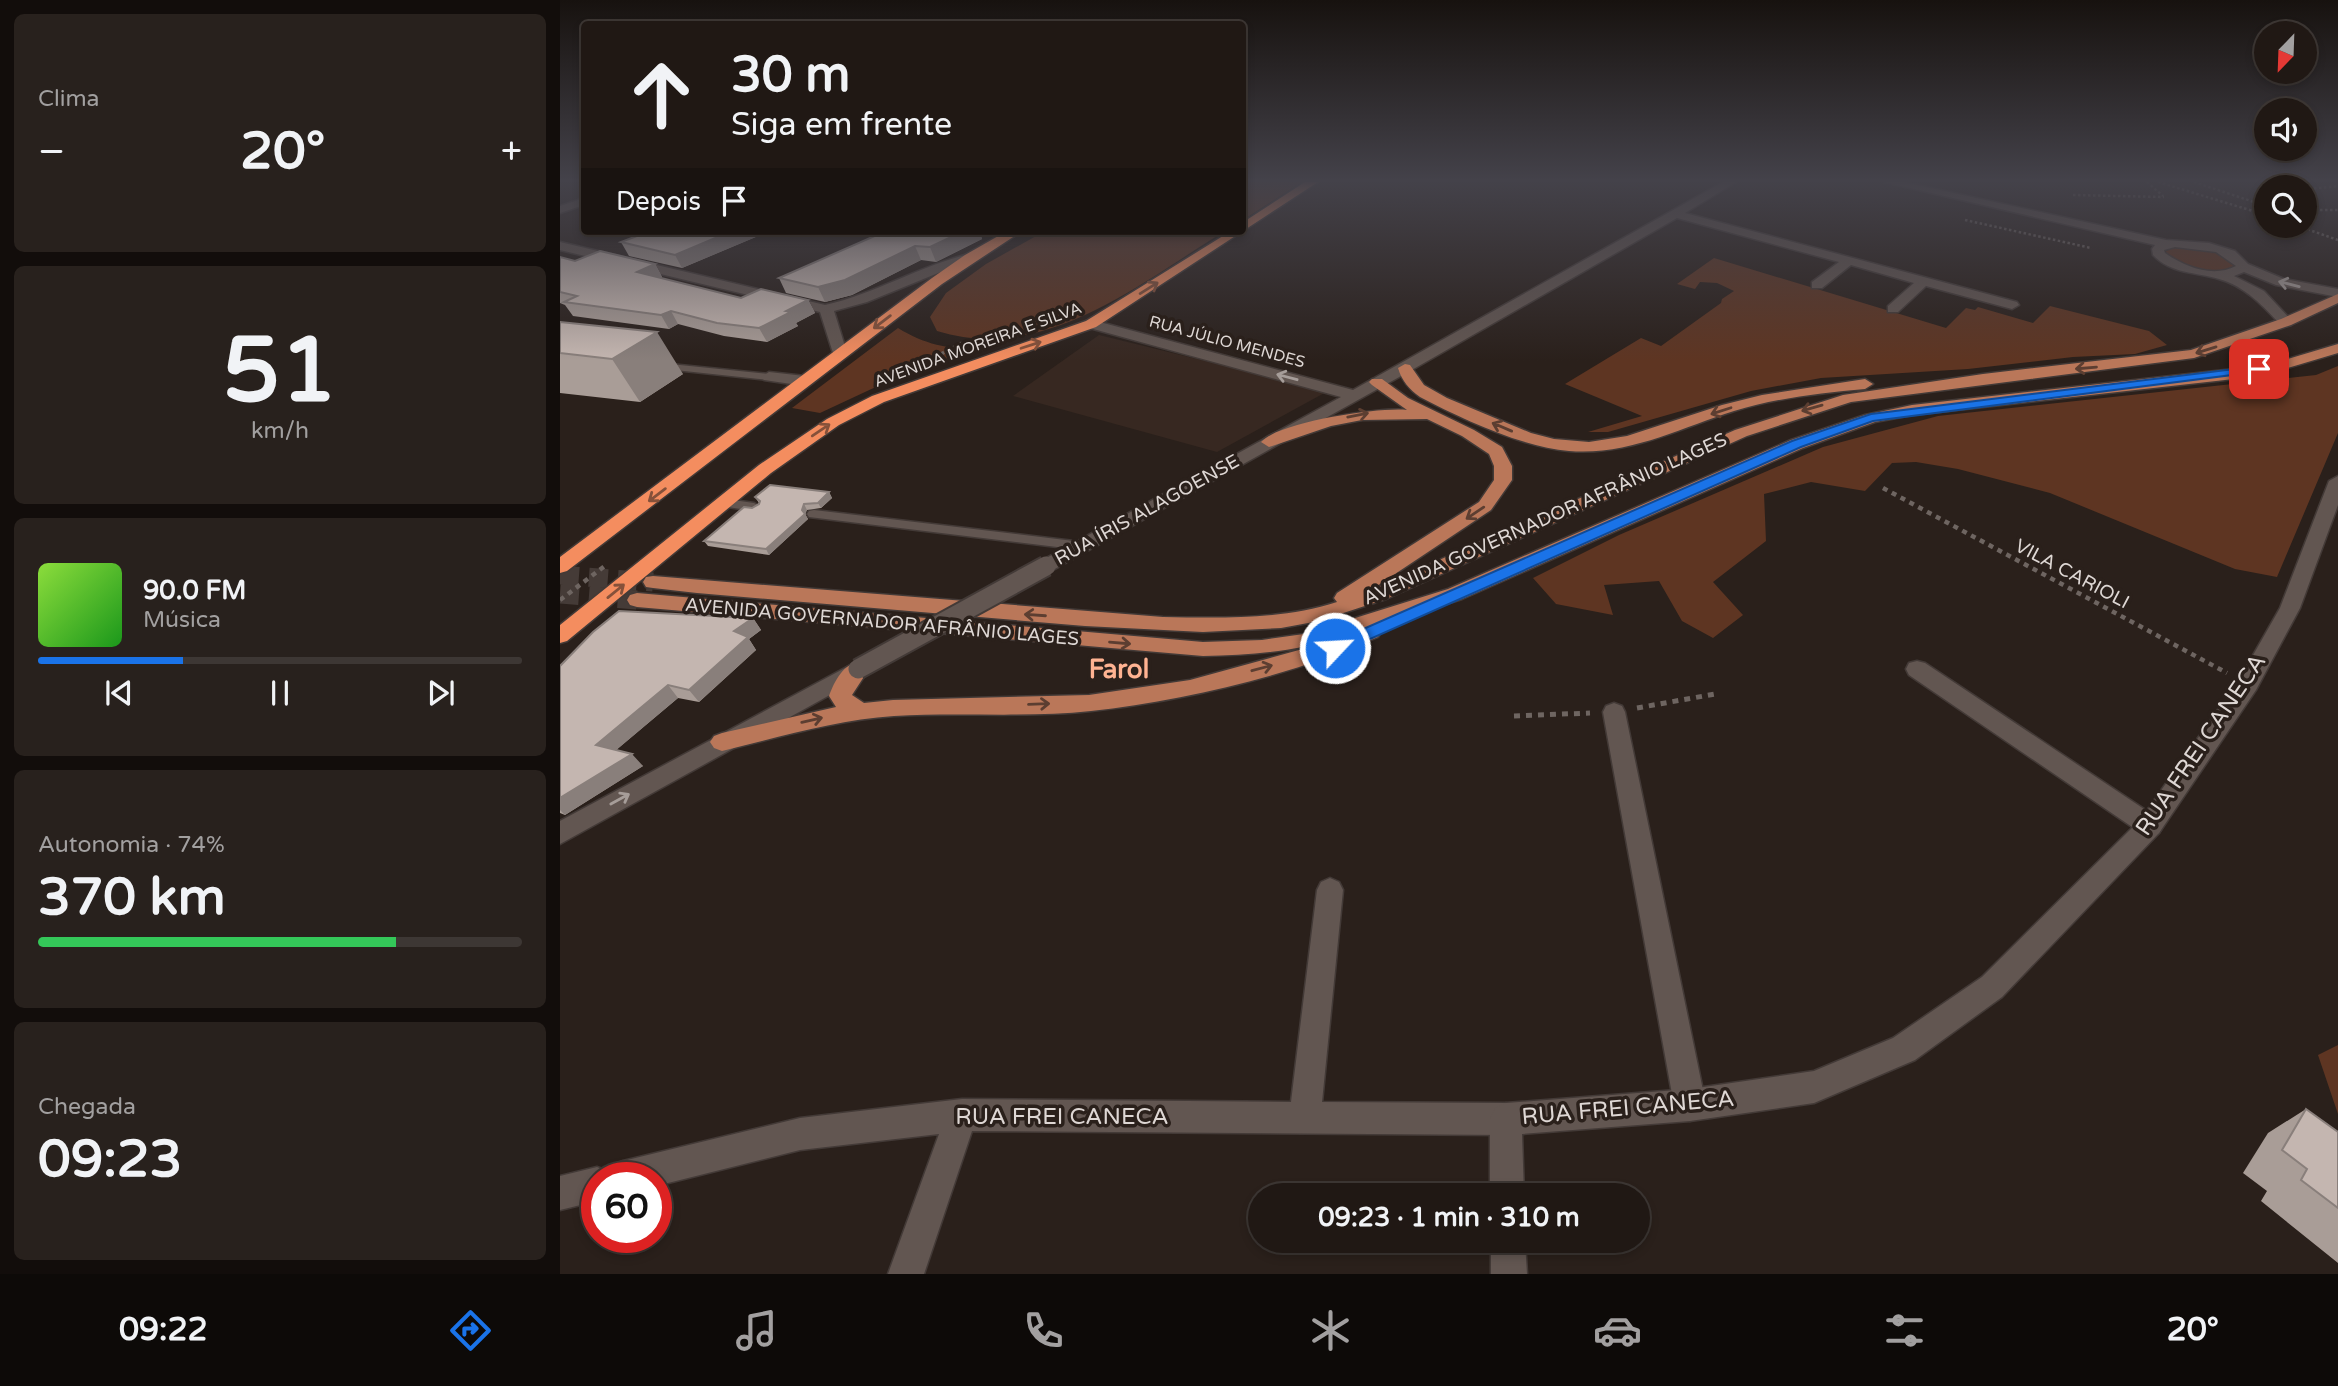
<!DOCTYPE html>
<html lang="pt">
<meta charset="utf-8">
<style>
:root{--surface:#201814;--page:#28211d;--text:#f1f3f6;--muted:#a2a0a0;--line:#3d3734;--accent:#1a73e8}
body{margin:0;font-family:"Varela Round",sans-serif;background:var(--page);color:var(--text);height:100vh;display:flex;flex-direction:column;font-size:26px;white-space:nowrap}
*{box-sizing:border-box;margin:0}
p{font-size:23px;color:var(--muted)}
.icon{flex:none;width:38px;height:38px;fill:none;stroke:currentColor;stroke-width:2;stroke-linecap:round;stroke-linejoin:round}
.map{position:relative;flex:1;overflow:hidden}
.panel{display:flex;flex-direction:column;gap:14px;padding:14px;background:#120d0b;width:560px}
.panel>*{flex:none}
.hud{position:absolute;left:21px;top:21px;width:665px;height:214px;border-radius:7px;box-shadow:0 4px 10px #0003,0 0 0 2px var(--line);background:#201814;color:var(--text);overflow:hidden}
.needle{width:46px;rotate:203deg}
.tools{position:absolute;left:1694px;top:21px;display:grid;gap:14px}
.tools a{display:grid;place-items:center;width:63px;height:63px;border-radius:50%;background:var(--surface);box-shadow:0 4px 10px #0003,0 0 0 2px var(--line);font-size:35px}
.speed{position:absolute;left:21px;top:1162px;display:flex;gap:14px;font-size:35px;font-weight:700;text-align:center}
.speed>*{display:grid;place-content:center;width:91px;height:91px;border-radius:50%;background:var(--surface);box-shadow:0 4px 10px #0003,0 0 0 2px var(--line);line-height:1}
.speed .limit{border:10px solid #d22;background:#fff;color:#111}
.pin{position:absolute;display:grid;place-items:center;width:60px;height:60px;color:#fff;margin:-30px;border-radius:14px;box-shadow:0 4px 10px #0006}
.me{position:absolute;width:77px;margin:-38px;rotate:65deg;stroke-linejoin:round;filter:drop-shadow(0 0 5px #0008)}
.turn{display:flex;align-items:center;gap:24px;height:147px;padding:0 35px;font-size:32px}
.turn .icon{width:91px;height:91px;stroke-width:2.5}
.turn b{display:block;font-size:49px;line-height:60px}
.then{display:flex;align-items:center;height:66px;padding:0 35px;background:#0003;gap:14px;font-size:26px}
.big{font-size:52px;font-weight:700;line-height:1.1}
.panel .widget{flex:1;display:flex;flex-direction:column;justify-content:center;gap:10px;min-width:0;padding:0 24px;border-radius:10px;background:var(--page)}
.panel .dial{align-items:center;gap:0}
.dial b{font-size:91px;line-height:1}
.song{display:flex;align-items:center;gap:21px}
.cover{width:84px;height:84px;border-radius:10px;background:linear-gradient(135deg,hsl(90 70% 55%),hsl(120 70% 35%))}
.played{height:7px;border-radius:4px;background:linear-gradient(90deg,var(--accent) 30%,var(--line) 30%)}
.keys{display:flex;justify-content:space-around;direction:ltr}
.heat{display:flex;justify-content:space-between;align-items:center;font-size:38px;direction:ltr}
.charge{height:10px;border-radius:5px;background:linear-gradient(90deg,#34c759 74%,var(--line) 0)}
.trip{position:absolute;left:688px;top:1183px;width:402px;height:70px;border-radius:35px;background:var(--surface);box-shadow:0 4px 10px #0003,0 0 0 2px var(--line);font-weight:700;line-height:70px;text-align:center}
.tab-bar{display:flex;height:112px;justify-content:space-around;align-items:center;background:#0d0a08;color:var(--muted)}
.tab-bar .icon{width:49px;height:49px}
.tab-bar .current{color:var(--accent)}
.tab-bar b{font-size:32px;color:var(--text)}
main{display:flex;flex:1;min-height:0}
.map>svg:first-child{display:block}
</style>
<main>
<section class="panel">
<div class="widget"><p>Clima</p>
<div class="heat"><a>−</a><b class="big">20°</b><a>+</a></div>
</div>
<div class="widget dial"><b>51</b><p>km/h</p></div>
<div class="widget">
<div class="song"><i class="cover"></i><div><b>90.0 FM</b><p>Música</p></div></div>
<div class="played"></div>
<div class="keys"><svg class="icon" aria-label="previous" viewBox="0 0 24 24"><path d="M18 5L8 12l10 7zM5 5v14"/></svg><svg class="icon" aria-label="pause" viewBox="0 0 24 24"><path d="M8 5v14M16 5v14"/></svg><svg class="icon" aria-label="next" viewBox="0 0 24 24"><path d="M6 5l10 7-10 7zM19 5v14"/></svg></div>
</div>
<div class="widget"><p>Autonomia · 74%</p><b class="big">370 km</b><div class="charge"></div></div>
<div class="widget"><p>Chegada</p><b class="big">09:23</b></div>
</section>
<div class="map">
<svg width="1778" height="1274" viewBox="0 0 1778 1274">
<rect width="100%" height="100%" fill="#2a201b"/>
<!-- built -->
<path fill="#372821" d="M 539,335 L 768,391 L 657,452 L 453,396 Z"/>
<!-- green -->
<path fill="#5e3522" d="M 683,182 L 742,182 L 683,220 Z
M 485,231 L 665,231 C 578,284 485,364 377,331 L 370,317 L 386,293 L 426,264 Z
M 1619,246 C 1640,249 1658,250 1675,263 L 1675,266 C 1655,280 1626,265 1607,256 L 1606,251 Z
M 1154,258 L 1386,328 L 1406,308 L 1415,310 L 1418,307 L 1473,323 L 1490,306 L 1589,331 L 1607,345 L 1575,354 L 1513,357 L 1408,369 L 1261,378 L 1191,391 L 1048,432 L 1028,432 L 1082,416 L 1005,384 L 1081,338 L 1101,346 L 1161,303 L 1162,299 L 1174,291 L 1157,283 L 1140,282 L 1135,289 L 1117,284 Z
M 338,328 C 367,346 393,350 427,349 L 335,378 L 260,413 L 232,408 Z
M 1778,366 L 1778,433 L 1717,577 L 1675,569 L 1490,493 L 1398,469 L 1356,462 L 1332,463 L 1305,491 L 1251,482 L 1204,494 L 1206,541 L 1153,582 L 1183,615 L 1153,638 L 1122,621 L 1099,581 L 1044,585 L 1053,615 L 996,604 L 973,578 L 1059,535 L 1263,447 L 1378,416 L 1756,375 Z
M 1778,1045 L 1778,1114 L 1758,1055 Z"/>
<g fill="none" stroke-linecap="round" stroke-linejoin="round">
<!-- primary-tunnel -->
<path stroke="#453b37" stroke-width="19" stroke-dasharray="19 10" stroke-linecap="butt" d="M 0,575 L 93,582
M 0,594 L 77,600"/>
<defs>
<path id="lane" d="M 100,363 L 209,374 L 215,377 L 209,380 L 96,368 L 96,364 Z
M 166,499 L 194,503 L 201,507 L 194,511 L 161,506 L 159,503 Z
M 254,510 L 522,542 L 529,546 L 522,550 L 249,517 L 247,514 L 249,511 Z"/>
<path id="street" d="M 1163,182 L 1176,182 L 1125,213 L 1457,302 L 1459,305 L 1452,309 L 1366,286 L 1338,312 L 1328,312 L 1328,306 L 1354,283 L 1291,265 L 1262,288 L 1252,288 L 1252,282 L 1279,262 L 1117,218 L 850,371 L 493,570 L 479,570 L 476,566 L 479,562 L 781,397 L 526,327 L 526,321 L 536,321 L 793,390 Z
M 1324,182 L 1344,182 L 1606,240 L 1649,243 L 1675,251 L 1688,264 L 1724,279 L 1778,289 L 1778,297 L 1716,285 L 1684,272 L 1674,276 L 1704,291 L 1733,322 L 1731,325 L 1721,325 C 1704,307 1685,286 1659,279 C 1636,272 1611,274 1593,255 L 1592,249 L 1595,245 ZM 1615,247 L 1656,252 L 1676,266 C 1653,278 1625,267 1605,253 L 1604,250 Z
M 24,198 L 24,205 L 0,213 L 0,206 Z
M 0,242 L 265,305 C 315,294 359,266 409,254 L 415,258 L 307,302 L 274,311 L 287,353 L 280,357 L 273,353 L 260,312 L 0,250 Z
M 209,372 L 245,376 L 253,381 L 245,386 L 204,380 L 201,377 Z
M 298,661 L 306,663 L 309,669 L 306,675 L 0,844 L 0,821 Z
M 1357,661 L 1365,663 L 1599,819 L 1603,826 L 1599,833 L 1590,837 L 1581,833 L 1349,675 L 1346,669 L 1349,663 Z
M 1054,703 L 1062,706 L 1065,712 L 1146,1105 L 1141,1116 L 1130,1121 L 1119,1116 L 1114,1105 L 1043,712 L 1046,706 Z
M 770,878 L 779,882 L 783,890 L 762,1102 L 946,1103 L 957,1108 L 962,1119 L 957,1130 L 946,1135 L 412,1131 L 364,1274 L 328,1274 L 379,1134 L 240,1150 L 96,1186 L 96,1178 L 37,1178 L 37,1201 L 0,1210 L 0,1176 L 37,1167 L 49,1172 L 51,1166 L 63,1161 L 240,1118 L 402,1099 L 731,1102 L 757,890 L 761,882 Z"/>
<path id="secondary" d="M 1778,476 L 1778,505 L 1740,608 L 1696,690 L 1599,833 L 1442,997 L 1355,1060 L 1254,1103 L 1130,1121 L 962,1134 L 964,1195 L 930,1195 L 930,1119 L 935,1108 L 946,1103 L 1130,1089 L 1254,1071 L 1333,1038 L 1422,977 L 1581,819 L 1680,678 L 1720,608 L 1769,481 Z
M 931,1241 L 965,1241 L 967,1274 L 931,1274 Z"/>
<path id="primary" d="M 1778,294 L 1778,303 L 1731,325 L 1634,358 L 1291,402 L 1187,436 L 826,599 L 759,621 L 721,628 L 643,632 L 525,626 L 137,593 L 93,588 L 86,587 L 83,582 L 86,577 L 93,576 L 603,617 C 660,618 722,620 777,602 L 774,598 L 777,593 L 919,502 L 934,480 L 934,466 L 929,454 L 902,436 L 867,419 L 802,420 L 771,426 L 709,447 L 701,442 C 719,422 819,407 847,410 L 812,385 L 809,382 L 812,379 L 822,379 L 848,398 L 914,430 L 942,447 L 952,466 L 952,480 L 931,510 L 811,590 L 1175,430 L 1283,395 L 1423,374 L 1631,350 L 1721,319 Z
M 1778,344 L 1778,353 L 1724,369 L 1674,379 L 1352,415 L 1315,422 L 1243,448 L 902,599 L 816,626 L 821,632 L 818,637 C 734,675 623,701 531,711 C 466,718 399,712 334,716 C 276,720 219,737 162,751 L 154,748 L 150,742 L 154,736 L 162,733 L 276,707 L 269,696 C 275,680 286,658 306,663 L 309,669 L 292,695 L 304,703 L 333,700 L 529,695 L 630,680 L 768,642 L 778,638 C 733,652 690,655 643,656 L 77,607 L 70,605 L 67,600 L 70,595 L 77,593 L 643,642 L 702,640 L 744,634 L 888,589 L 1231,440 L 1305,415 L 1352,405 L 1674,369 L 1721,361 Z
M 845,364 L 850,365 L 864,385 L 887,398 L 971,433 L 994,439 L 1029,442 L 1067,436 L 1162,405 L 1202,395 L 1305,379 L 1313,384 L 1305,389 C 1261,393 1216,398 1174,411 C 1120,428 1068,456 1009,451 C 962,447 902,419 860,397 C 849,389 842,381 838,368 Z"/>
<path id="highway" d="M 745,182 L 758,182 L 536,327 L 324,402 L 279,425 L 211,473 L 7,641 L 0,643 L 0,625 L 199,465 L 267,419 L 312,396 L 526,321 L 671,231 L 682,231 L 682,223 Z
M 447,231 L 462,231 L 382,284 L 7,571 L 0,573 L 0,557 L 372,278 L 405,255 Z"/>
</defs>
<!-- lane casing -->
<use href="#lane" stroke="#433a37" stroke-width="3"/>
<!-- street casing -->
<use href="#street" stroke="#433a37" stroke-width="3"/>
<!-- secondary casing -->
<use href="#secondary" stroke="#433a37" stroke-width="3"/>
<!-- primary casing -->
<use href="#primary" stroke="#433a37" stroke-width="3"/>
<!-- highway casing -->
<use href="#highway" stroke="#433a37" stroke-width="3"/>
<!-- path-far3 -->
<path stroke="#6e6561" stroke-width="2.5" stroke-dasharray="2.5 2.5" stroke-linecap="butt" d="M 1587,182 L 1603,196
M 1598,182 L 1706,215
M 1634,182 L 1706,206
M 1727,182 L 1752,189
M 1745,192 L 1749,189 L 1778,186
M 1513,195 L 1604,197
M 1745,210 L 1778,210
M 1405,220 L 1531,248
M 1738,226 L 1778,240"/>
<!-- path-far2 -->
<path stroke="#6e6561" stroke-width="3.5" stroke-dasharray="3.5 3.5" stroke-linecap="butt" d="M 381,354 L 402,343"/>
<!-- path-far1 -->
<path stroke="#6e6561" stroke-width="4.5" stroke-dasharray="5 5" stroke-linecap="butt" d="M 1323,488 L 1667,673
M 0,600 L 46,565"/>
<!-- path -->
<path stroke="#6e6561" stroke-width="5" stroke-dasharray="6 6" stroke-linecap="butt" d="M 1077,708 L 1155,694
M 954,716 L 1030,713"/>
<!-- lane -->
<use href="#lane" fill="#625651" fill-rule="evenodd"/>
<!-- street -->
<use href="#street" fill="#625651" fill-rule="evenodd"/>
<!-- secondary -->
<use href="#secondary" fill="#625651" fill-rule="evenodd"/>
<!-- primary -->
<use href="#primary" fill="#ba7759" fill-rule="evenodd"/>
<!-- highway -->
<use href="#highway" fill="#f48d5f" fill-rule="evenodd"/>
<defs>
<path id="street-bridge" d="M 298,669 L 486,566"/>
</defs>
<!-- street-bridge casing -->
<use href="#street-bridge" stroke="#433a37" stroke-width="23" stroke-linecap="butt"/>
<!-- street-bridge -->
<use href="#street-bridge" stroke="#625651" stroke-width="19"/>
</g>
<!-- wall -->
<path fill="#a99d97" d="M 210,231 L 122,268 L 69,256 L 61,242 Z
M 326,231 L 421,236 L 422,239 L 376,262 L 361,260 L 292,295 L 265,302 L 226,293 L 219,278 Z
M 0,257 L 15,261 L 95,264 L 102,277 L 101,278 L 181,298 L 248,300 L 255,313 L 236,323 L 238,326 L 207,342 L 164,336 L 118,324 L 109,329 L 13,316 L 5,305 L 0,303 Z
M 0,322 L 123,374 L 80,402 L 0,393 Z
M 269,492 L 272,498 L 261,508 L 247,510 L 245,514 L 248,519 L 209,555 L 148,546 L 144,541 L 199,503 L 195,497 Z
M 193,618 L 201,630 L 189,639 L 196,650 L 139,702 L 118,698 L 56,750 L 83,766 L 5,815 L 0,813 L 0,666 Z
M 1746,1109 L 1778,1132 L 1778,1263 L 1701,1201 L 1707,1191 L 1683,1173 L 1708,1133 Z"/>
<!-- shaded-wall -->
<path fill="#897f7b" d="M 172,231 L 210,231 L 122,268 L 115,255 Z
M 404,231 L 431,231 L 421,236 L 422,239 L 376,262 L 370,247 Z
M 355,246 L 361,260 L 292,295 L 265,302 L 258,287 Z
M 95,264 L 102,277 L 84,285 L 77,272 Z
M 248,300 L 255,313 L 236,323 L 238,326 L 207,342 L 199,328 L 226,311 Z
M 111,311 L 118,324 L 109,329 L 101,315 Z
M 97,332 L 123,374 L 80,402 L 52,359 Z
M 269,492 L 272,498 L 261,508 L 258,503 Z
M 244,504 L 247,510 L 245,514 L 248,519 L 209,555 L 206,549 L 242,510 Z
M 193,618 L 201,630 L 189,639 L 196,650 L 139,702 L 129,690 L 174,631 Z
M 108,685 L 118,698 L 48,757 L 36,745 Z
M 72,754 L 83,766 L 5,815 L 0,810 L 0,798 Z"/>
<!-- building -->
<path fill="#c4b6b0" stroke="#897f7b" stroke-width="2" d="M 90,231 L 172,231 L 115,255 L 61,242 Z
M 326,231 L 404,231 L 370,247 L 355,246 L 285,280 L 258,287 L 219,278 Z
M 40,251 L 95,264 L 77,272 L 181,298 L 201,289 L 248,300 L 226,311 L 231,312 L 199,328 L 157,323 L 111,311 L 101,315 L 4,302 L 17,296 L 0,292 L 0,257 L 15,261 Z
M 0,322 L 97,332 L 52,359 L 0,353 Z
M 210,485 L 269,492 L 258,503 L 244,504 L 242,510 L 245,514 L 206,549 L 144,541 L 184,507 L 192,508 L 199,504 L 200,501 L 195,497 Z
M 59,611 L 193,618 L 174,631 L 188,637 L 129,690 L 108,685 L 36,745 L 72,754 L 0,798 L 0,666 L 33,632 Z
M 1746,1109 L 1778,1132 L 1778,1208 L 1741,1180 L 1747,1169 L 1722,1150 Z"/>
<!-- one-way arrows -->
<defs><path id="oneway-shaft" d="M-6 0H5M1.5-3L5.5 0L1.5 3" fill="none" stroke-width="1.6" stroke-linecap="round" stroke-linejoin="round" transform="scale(1.75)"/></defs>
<g stroke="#a69d99">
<use href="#oneway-shaft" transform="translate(1729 284) rotate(-166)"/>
<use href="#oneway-shaft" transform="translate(727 377) rotate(-165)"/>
<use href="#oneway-shaft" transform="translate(60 799) rotate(-29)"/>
</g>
<g stroke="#85513a">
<use href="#oneway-shaft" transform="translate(589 288) rotate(-32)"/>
<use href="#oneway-shaft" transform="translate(322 322) rotate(143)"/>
<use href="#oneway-shaft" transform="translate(471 345) rotate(-18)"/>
<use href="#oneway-shaft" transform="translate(261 430) rotate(-34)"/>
<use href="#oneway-shaft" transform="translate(97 495) rotate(143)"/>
<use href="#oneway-shaft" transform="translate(56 591) rotate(-39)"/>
</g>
<g stroke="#5c3e31">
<use href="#oneway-shaft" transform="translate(1646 350) rotate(163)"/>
<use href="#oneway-shaft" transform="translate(1526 368) rotate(175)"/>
<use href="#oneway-shaft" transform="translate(1252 408) rotate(164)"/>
<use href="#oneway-shaft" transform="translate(1161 411) rotate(162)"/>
<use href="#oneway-shaft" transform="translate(798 415) rotate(-11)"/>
<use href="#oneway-shaft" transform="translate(942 427) rotate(-157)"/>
<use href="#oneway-shaft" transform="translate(915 513) rotate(146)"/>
<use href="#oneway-shaft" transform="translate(475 615) rotate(-176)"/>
<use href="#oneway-shaft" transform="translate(560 643) rotate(5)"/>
<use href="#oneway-shaft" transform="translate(702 668) rotate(-15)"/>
<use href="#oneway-shaft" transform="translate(479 704) rotate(-2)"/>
<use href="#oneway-shaft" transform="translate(252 720) rotate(-13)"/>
</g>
<!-- sky -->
<linearGradient id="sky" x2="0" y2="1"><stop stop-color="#17120f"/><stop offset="0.5" stop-color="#44424a"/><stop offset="1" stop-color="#44424a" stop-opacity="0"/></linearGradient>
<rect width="1778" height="361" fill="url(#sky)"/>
<!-- route -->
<path fill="#1a73e8" stroke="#114b97" stroke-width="2" d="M 1699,366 L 1703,367 L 1703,371 L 1313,421 L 1241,447 L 781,652 L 769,652 L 767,648 L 769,644 L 1232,441 L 1311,414 Z"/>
<g text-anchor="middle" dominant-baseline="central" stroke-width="7" stroke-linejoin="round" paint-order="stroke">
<!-- far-street labels -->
<g font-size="16" fill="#ded7d4" stroke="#2a201b">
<text transform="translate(667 342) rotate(15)">RUA JÚLIO MENDES</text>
<text transform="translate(418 345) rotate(-20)">AVENIDA MOREIRA E SILVA</text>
</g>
<!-- street labels -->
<g font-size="19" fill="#ded7d4" stroke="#2a201b">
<text transform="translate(587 510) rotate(-29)">RUA ÍRIS ALAGOENSE</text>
<text transform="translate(985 519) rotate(-24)">AVENIDA GOVERNADOR AFRÂNIO LAGES</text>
<text transform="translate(1512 574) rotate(28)">VILA CARIOLI</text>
<text transform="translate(322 622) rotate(5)">AVENIDA GOVERNADOR AFRÂNIO LAGES</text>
</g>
<!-- near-street labels -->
<g font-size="23" fill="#ded7d4" stroke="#2a201b">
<text transform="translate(1641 745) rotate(-56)">RUA FREI CANECA</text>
<text transform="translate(1068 1108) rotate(-5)">RUA FREI CANECA</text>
<text x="502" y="1117">RUA FREI CANECA</text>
</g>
<!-- district labels -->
<g font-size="26" font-weight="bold" fill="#ffb392" stroke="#2a201b">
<text x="559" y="669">Farol</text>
</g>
</g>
</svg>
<div class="tools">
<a><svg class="needle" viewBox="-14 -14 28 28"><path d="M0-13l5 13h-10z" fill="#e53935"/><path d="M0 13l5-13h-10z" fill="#a2a0a0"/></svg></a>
<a><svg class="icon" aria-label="sound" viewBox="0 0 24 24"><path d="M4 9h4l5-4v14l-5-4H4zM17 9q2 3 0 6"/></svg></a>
<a><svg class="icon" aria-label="search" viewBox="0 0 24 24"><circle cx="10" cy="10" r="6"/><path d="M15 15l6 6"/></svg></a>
</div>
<div class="speed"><div class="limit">60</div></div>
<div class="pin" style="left:1699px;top:369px;background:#d93025"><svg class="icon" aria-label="arrive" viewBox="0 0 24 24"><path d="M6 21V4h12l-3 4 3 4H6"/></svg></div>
<svg class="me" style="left:775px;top:648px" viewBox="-20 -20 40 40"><circle r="17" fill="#1a73e8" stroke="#fff" stroke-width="3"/><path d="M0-11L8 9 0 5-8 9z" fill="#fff"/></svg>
<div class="trip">09:23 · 1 min · 310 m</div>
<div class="hud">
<div class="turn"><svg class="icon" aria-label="ahead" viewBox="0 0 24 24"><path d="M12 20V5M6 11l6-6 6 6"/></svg><div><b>30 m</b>Siga em frente</div></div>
<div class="then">Depois<svg class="icon" aria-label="arrive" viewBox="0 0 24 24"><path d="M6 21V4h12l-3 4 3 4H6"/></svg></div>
</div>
</div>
</main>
<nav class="tab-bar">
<b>09:22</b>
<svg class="icon current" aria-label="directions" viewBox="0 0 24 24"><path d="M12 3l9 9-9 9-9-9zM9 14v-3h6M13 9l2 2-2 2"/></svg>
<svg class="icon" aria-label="music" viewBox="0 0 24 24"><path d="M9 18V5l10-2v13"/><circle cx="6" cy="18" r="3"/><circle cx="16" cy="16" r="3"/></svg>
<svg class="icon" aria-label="phone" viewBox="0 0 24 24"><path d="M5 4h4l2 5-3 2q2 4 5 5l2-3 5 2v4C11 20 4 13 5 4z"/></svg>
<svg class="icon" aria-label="climate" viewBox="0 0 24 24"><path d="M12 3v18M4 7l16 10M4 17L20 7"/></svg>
<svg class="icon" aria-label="car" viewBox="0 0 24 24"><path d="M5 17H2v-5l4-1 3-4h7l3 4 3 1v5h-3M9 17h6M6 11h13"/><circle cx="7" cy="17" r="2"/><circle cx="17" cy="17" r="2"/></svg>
<svg class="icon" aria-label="filters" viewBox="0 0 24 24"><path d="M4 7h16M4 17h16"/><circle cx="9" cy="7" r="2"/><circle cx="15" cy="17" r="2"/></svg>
<b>20°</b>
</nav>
